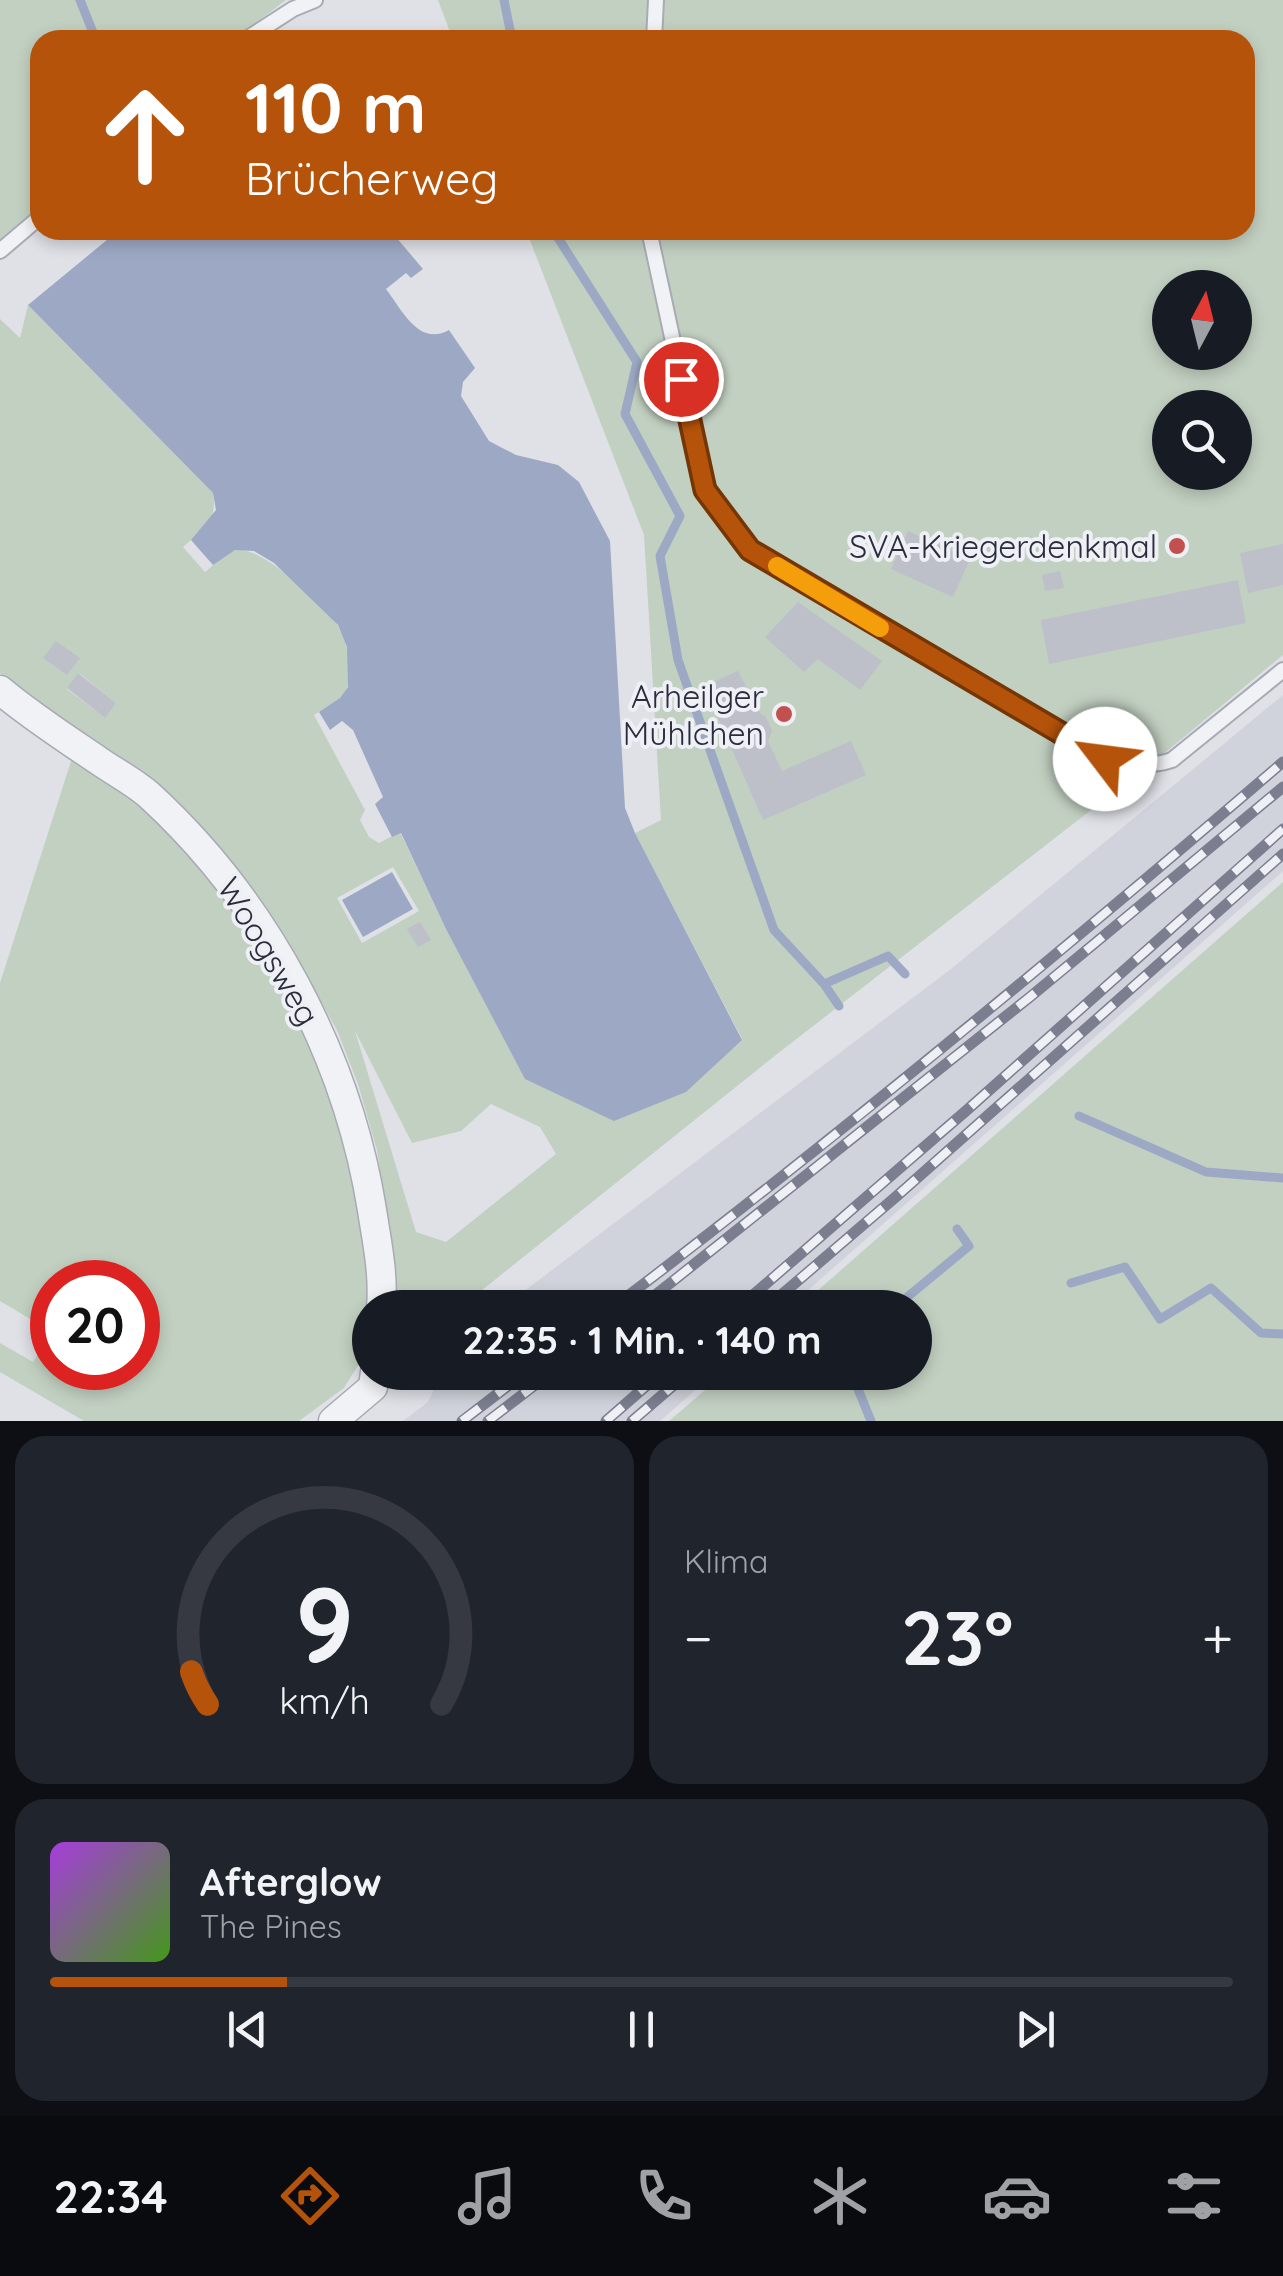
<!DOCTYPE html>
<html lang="de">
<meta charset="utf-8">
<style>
:root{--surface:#171b24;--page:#20242c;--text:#f1f3f6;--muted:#9ea1a6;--line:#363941;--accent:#b45309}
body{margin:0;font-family:Quicksand,sans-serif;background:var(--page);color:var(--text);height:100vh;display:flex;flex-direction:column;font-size:38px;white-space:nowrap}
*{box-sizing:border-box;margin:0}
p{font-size:32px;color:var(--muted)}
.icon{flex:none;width:55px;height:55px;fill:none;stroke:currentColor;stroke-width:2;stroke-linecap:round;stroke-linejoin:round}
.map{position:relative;height:1421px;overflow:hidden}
.sheet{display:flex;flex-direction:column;gap:15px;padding:15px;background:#0d0f14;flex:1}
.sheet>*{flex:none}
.hud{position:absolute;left:30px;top:30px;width:1225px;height:210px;border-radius:30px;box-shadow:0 5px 15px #0003;background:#b45309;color:#fff;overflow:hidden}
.needle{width:65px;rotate:7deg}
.tools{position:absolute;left:1152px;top:270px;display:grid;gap:20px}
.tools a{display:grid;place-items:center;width:100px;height:100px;border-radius:50%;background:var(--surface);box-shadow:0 5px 15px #0003;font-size:50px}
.speed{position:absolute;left:30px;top:1260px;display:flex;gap:20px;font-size:50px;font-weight:700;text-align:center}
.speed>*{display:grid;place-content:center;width:130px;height:130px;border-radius:50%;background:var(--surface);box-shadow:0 5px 15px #0003;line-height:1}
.speed .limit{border:15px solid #d22;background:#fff;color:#111}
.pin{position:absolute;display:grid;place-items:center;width:85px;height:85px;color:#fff;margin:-42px;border:5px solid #fff;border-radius:50%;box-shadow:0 2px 10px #0007}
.me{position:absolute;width:110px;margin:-55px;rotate:300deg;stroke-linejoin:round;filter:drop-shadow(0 0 8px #0008)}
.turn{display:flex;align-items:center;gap:35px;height:210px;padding:0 50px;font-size:45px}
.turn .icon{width:130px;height:130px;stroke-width:2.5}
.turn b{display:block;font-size:70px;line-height:85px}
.big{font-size:75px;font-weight:800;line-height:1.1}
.sheet .card{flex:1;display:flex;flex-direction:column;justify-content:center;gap:15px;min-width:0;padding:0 35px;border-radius:30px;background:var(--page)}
.sheet .dial{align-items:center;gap:0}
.dial svg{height:260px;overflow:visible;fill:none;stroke:var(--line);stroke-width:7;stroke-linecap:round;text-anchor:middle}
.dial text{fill:var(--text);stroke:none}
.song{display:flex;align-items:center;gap:30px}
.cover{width:120px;height:120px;border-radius:15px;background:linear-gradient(135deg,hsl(280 70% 55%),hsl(100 70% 35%))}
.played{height:10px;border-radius:5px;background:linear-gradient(90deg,var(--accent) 20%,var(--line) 20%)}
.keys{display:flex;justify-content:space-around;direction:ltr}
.heat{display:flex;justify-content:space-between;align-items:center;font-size:55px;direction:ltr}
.sheet .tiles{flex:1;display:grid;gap:15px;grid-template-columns:1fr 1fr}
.card:last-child{grid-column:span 2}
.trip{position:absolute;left:352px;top:1290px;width:580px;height:100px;border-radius:50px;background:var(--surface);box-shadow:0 5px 15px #0003;font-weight:800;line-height:100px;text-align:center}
.tabs{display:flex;height:160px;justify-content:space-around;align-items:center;background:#090b0e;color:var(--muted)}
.tabs .icon{width:70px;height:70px}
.tabs .current{color:var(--accent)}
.tabs b{font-size:45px;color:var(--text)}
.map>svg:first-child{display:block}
</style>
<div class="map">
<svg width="1283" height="1421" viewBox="0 0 1283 1421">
<rect width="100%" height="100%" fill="#dfe1e7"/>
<!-- built -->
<path fill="#d1d3dc" d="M 1283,695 L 1283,871 L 789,1307 L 503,1307 L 951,969 Z
M 442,1373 L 442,1372 L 715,1373 L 660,1421 L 403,1421 L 428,1402 Z"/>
<!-- green -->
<path fill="#c2d0c1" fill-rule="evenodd" d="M 0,0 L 286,0 L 233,40 L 40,40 L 40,207 L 0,241 Z
M 438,0 L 1283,0 L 1283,655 L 1167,751 L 772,1058 L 461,1307 L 395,1307 L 397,1284 L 377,1150 L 358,1084 L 337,1030 L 289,947 L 265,959 L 310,1044 L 348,1151 L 369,1274 L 370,1328 L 363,1357 L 344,1388 L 299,1421 L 84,1421 L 0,1372 L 0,1343 L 33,1362 L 52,1332 L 0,1301 L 0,983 L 72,758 L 34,701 L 0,673 L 0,319 L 20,338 L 28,305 L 213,493 C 218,521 203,530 183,547 L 205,572 C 213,566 225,552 236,550 C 261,545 325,605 338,626 C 347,642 354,667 348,685 C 344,700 326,708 314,715 L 365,810 L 360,820 L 369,837 L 379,843 L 400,832 L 445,927 L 742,1039 L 635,833 L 661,820 L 644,535 L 526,230 L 1245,230 L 1245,40 L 453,40 ZM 1170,288 L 1235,288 L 1235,352 L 1170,352 ZM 1170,408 L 1235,408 L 1235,472 L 1170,472 ZM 79,673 L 116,703 L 104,717 L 67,689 ZM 393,867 L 419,911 L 362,943 L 337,898 ZM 355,1031 L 412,1143 L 461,1131 L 491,1104 L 540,1127 L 556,1154 L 446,1242 L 416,1232 ZM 52,1282 L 138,1282 L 138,1368 L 52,1368 Z
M 1283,882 L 1283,1421 L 669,1421 L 725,1373 L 915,1372 L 915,1308 L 799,1307 Z"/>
<!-- water -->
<path fill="#9da9c4" d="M 119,230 L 390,230 L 423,269 L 411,278 L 406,273 L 386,289 C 402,310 419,347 449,330 L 475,368 L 463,382 L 461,396 L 489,441 L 516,455 L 558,465 L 579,482 L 610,541 L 625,808 L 635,833 L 742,1040 L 686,1092 L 614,1121 L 525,1079 L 445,927 L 401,833 L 392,837 L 375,804 L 383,797 L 353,730 L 342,721 L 330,730 L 319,712 L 340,698 L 348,687 L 347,647 L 338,625 L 274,563 L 254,551 L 235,550 L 213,565 L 191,540 L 216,510 L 213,493 L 28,305 Z
M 392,872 L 413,909 L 363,937 L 342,900 Z"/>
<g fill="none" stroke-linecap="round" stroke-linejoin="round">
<!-- stream -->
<path stroke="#9da9c4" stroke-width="9" d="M 80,0 L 96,40
M 504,0 L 512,40
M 553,230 L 637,362 L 625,414 L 680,516 L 660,556 L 678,660 L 774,930 L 824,984 L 839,1006
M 824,984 L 888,956 L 905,974
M 1079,1116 L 1206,1172 L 1283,1178
M 1071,1283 L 1125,1267 L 1160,1319 L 1211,1288 L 1261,1333 L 1283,1334
M 894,1308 L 969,1246 L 957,1229
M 851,1372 L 871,1421"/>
</g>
<!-- building -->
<path fill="#bdbfc9" d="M 908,531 L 970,559 L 953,597 L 891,569 Z
M 1283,544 L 1283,585 L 1248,593 L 1240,553 Z
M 1060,571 L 1064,588 L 1045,591 L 1042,575 Z
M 1238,580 L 1246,623 L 1049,664 L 1041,620 Z
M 798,602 L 882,661 L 860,690 L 818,659 L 804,672 L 765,637 Z
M 56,641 L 80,658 L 67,675 L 43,658 Z
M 738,671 L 760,713 L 766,717 L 772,731 L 768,741 L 782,771 L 851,741 L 866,775 L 763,820 L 704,686 Z
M 78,673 L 116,703 L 105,718 L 67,688 Z
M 420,922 L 431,940 L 418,947 L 407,929 Z"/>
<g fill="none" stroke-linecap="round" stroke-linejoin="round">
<defs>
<path id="service" d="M 245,40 L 293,9 L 315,0
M 654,40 L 656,0
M 649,230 L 705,490 L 750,550 L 1105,759 C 1128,763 1149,768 1172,760 L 1283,670
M 0,251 L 40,217"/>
<path id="minor" d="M 0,690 C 31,716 65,738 99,761 C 115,772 134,782 149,795 C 266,902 347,1054 372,1210 C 377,1243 384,1274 381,1308
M 333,1421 L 373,1387 L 375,1372"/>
</defs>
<!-- service casing -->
<use href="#service" stroke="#a8abb4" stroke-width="18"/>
<!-- minor casing -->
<use href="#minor" stroke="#a8abb4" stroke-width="31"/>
<!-- service -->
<use href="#service" stroke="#f1f2f6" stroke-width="14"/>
<!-- minor -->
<use href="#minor" stroke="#f1f2f6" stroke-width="28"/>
<defs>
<path id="rail" d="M 612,1308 C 842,1134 1065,949 1283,762
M 639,1308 L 1030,997 L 1283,787
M 738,1308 L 967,1110 L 1283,829
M 766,1308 L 898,1195 L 1283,854
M 462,1421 L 526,1372
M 488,1421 L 552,1372
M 606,1421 L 662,1372
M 632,1421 L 689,1372"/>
</defs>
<!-- rail casing -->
<use href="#rail" stroke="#7a7e8f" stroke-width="11"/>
<!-- rail -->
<use href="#rail" stroke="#eef0f5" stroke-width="8" stroke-dasharray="22" stroke-linecap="butt"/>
</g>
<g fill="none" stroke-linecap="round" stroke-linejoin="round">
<defs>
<path id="route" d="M 681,379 L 705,490 L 750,550 L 1105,759"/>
</defs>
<!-- route casing -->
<use href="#route" stroke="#753606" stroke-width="25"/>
<!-- route -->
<use href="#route" stroke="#b45309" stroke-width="18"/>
<!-- slow -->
<path stroke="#f59e0b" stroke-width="18" d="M 777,566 L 880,628"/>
</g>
<!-- markers -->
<g fill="#c2504e" stroke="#eef0f5" stroke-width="4">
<circle cx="1177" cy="546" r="10"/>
<circle cx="784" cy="714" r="10"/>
</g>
<g text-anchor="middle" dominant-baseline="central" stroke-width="8" stroke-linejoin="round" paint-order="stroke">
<!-- poi labels -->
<g font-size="32" fill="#292d3c" stroke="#eef0f5" text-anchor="end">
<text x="1157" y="546">SVA-Kriegerdenkmal</text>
<text x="764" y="696">Arheilger<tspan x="764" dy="37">Mühlchen</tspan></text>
</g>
<!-- street labels -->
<g font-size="32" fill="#292d3c" stroke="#eef0f5">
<text transform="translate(269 951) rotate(59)">Woogsweg</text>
</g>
</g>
</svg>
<div class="tools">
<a><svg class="needle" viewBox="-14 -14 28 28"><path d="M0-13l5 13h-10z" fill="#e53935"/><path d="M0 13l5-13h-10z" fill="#9ea1a6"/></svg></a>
<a><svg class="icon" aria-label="search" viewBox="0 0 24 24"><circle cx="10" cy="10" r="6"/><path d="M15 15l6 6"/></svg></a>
</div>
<div class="speed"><div class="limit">20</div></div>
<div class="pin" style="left:681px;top:379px;background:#d93025"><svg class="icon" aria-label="arrive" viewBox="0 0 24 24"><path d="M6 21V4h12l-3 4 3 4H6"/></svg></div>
<svg class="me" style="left:1105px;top:759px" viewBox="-20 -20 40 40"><circle r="19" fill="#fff"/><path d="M0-13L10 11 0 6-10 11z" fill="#b45309"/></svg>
<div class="trip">22:35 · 1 Min. · 140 m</div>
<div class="hud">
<div class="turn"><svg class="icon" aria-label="ahead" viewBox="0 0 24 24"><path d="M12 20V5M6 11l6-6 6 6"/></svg><div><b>110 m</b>Brücherweg</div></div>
</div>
</div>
<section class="sheet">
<div class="tiles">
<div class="card dial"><svg viewBox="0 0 100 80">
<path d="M14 69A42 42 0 1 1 86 69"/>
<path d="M14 69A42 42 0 0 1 9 59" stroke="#b45309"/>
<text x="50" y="56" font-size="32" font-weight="700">9</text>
<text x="50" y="72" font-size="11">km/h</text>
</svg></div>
<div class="card"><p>Klima</p>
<div class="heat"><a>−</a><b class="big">23°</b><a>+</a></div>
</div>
<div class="card">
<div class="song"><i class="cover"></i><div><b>Afterglow</b><p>The Pines</p></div></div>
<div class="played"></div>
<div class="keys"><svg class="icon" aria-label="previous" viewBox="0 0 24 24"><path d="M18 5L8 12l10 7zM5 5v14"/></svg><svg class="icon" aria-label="pause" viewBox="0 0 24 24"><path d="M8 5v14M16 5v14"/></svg><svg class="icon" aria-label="next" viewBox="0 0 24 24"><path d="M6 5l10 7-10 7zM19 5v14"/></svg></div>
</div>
</div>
</section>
<nav class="tabs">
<b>22:34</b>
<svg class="icon current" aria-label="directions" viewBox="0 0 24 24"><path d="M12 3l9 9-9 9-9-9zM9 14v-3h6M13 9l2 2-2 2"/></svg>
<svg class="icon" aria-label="music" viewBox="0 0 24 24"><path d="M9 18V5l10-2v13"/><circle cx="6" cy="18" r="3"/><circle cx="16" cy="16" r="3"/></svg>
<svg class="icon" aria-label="phone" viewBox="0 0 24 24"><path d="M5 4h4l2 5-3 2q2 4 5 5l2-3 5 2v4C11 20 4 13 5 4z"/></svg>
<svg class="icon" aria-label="climate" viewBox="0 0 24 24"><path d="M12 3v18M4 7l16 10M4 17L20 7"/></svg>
<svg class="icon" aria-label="car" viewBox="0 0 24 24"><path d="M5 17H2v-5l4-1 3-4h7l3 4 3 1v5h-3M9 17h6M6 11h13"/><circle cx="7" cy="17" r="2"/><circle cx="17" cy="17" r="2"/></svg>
<svg class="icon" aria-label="filters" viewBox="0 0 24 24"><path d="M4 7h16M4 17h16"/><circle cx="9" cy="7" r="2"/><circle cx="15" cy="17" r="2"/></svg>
</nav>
